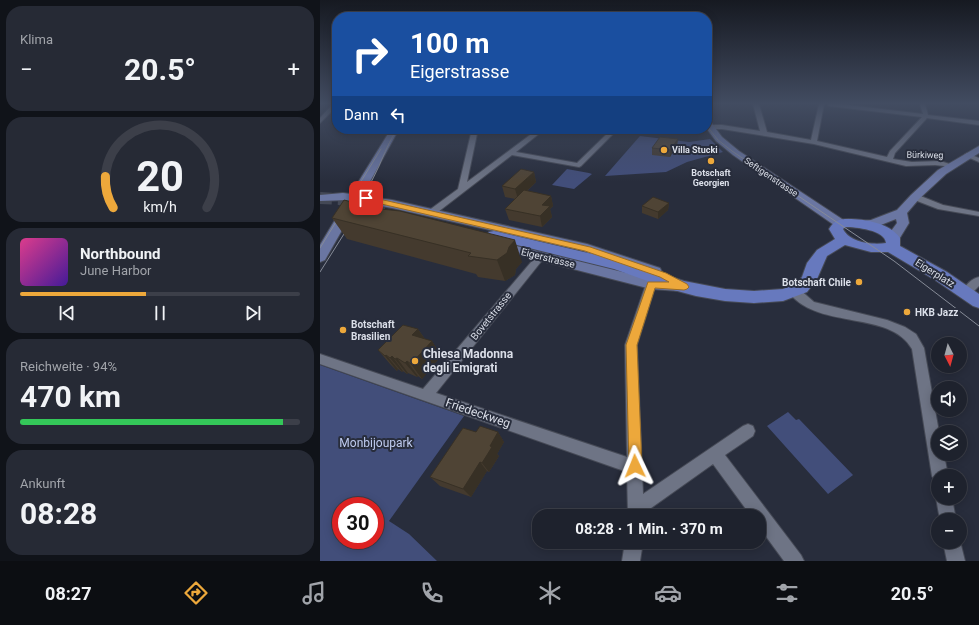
<!DOCTYPE html>
<html lang="de">
<meta charset="utf-8">
<style>
:root{--surface:#1e222d;--page:#262a35;--text:#f1f3f6;--muted:#a1a4aa;--line:#3c3f49;--accent:#eda83b}
body{margin:0;font-family:Roboto,sans-serif;background:var(--page);color:var(--text);height:100vh;display:flex;flex-direction:column;font-size:15px;white-space:nowrap}
*{box-sizing:border-box;margin:0}
p{font-size:13px;color:var(--muted)}
.icon{flex:none;width:22px;height:22px;fill:none;stroke:currentColor;stroke-width:2;stroke-linecap:round;stroke-linejoin:round}
.map{position:relative;flex:1;overflow:hidden}
.panel{display:flex;flex-direction:column;gap:6px;padding:6px;background:#101319;width:320px}
.panel>*{flex:none}
.hud{position:absolute;left:12px;top:12px;width:380px;height:122px;border-radius:16px;box-shadow:0 2px 10px #0003,0 0 0 1px var(--line);background:#1a4fa0;color:#fff;overflow:hidden}
.needle{width:26px;rotate:174deg}
.controls{position:absolute;left:611px;top:337px;display:grid;gap:8px}
.controls a{display:grid;place-items:center;width:36px;height:36px;border-radius:50%;background:var(--surface);box-shadow:0 2px 10px #0003,0 0 0 1px var(--line);font-size:20px}
.speed{position:absolute;left:12px;top:497px;display:flex;gap:8px;font-size:20px;font-weight:700;text-align:center}
.speed>*{display:grid;place-content:center;width:52px;height:52px;border-radius:50%;background:var(--surface);box-shadow:0 2px 10px #0003,0 0 0 1px var(--line);line-height:1}
.speed .limit{border:6px solid #d22;background:#fff;color:#111}
.pin{position:absolute;display:grid;place-items:center;width:34px;height:34px;color:#fff;margin:-17px;border-radius:8px;box-shadow:0 2px 6px #0006}
.me{position:absolute;width:44px;margin:-22px;rotate:358deg;stroke-linejoin:round;filter:drop-shadow(0 0 3px #0008)}
.turn{display:flex;align-items:center;gap:14px;height:84px;padding:0 12px;font-size:18px}
.turn .icon{width:52px;height:52px;stroke-width:2.5}
.turn b{display:block;font-size:28px;line-height:34px}
.then{display:flex;align-items:center;height:38px;padding:0 12px;background:#0003;gap:8px;font-size:15px}
.big{font-size:30px;font-weight:700;line-height:1.1}
.panel .tile{flex:1;display:flex;flex-direction:column;justify-content:center;gap:6px;min-width:0;padding:0 14px;border-radius:16px;background:var(--page)}
.panel .dial{align-items:center;gap:0}
.dial svg{height:104px;overflow:visible;fill:none;stroke:var(--line);stroke-width:7;stroke-linecap:round;text-anchor:middle}
.dial text{fill:var(--text);stroke:none}
.song{display:flex;align-items:center;gap:12px}
.cover{width:48px;height:48px;border-radius:6px;background:linear-gradient(135deg,hsl(330 70% 55%),hsl(260 70% 35%))}
.played{height:4px;border-radius:2px;background:linear-gradient(90deg,var(--accent) 45%,var(--line) 45%)}
.keys{display:flex;justify-content:space-around;direction:ltr}
.heat{display:flex;justify-content:space-between;align-items:center;font-size:22px;direction:ltr}
.charge{height:6px;border-radius:3px;background:linear-gradient(90deg,#34c759 94%,var(--line) 0)}
.trip{position:absolute;left:212px;top:509px;width:234px;height:40px;border-radius:16px;background:var(--surface);box-shadow:0 2px 10px #0003,0 0 0 1px var(--line);font-weight:700;line-height:40px;text-align:center}
.dock{display:flex;height:64px;justify-content:space-around;align-items:center;background:#0c0e12;color:var(--muted)}
.dock .icon{width:28px;height:28px}
.dock .active{color:var(--accent)}
.dock b{font-size:18px;color:var(--text)}
main{display:flex;flex:1;min-height:0}
.map>svg:first-child{display:block}
</style>
<main>
<section class="panel">
<div class="tile"><p>Klima</p>
<div class="heat"><a>−</a><b class="big">20.5°</b><a>+</a></div>
</div>
<div class="tile dial"><svg viewBox="0 0 100 80">
<path d="M14 69A42 42 0 1 1 86 69"/>
<path d="M14 69A42 42 0 0 1 8 45" stroke="#eda83b"/>
<text x="50" y="56" font-size="32" font-weight="700">20</text>
<text x="50" y="72" font-size="11">km/h</text>
</svg></div>
<div class="tile">
<div class="song"><i class="cover"></i><div><b>Northbound</b><p>June Harbor</p></div></div>
<div class="played"></div>
<div class="keys"><svg class="icon" aria-label="previous" viewBox="0 0 24 24"><path d="M18 5L8 12l10 7zM5 5v14"/></svg><svg class="icon" aria-label="pause" viewBox="0 0 24 24"><path d="M8 5v14M16 5v14"/></svg><svg class="icon" aria-label="next" viewBox="0 0 24 24"><path d="M6 5l10 7-10 7zM19 5v14"/></svg></div>
</div>
<div class="tile"><p>Reichweite · 94%</p><b class="big">470 km</b><div class="charge"></div></div>
<div class="tile"><p>Ankunft</p><b class="big">08:28</b></div>
</section>
<div class="map">
<svg width="659" height="561" viewBox="0 0 659 561">
<rect width="100%" height="100%" fill="#282d3c"/>
<!-- green -->
<path fill="#424e7a" fill-rule="evenodd" d="M 320,136 L 369,142 L 390,139 L 403,152 L 367,162 L 346,172 L 285,176 Z
M 247,169 L 269,173 L 272,174 L 254,189 L 232,185 Z
M 0,365 L 144,416 L 69,521 L 89,534 L 117,561 L 0,561 ZM 21,506 L 55,506 L 55,540 L 21,540 Z
M 468,412 L 476,420 L 479,419 L 533,475 L 508,494 L 447,426 Z"/>
<g fill="none" stroke-linecap="round" stroke-linejoin="round">
<!-- primary-tunnel -->
<path stroke="#434856" stroke-width="12" stroke-dasharray="12 6" stroke-linecap="butt" d="M 0,198 L 19,199 L 65,210"/>
<defs>
<path id="street" d="M 13,104 L 17,104 L 17,106 L 0,123 L 0,118 Z
M 433,104 L 439,104 L 447,132 L 491,140 L 499,104 L 504,104 L 497,141 L 567,157 L 570,151 L 602,117 L 509,106 L 507,104 L 520,104 L 603,114 L 600,104 L 605,104 L 608,115 L 659,121 L 659,125 L 607,118 L 575,153 L 573,159 L 592,162 L 620,161 L 633,165 L 633,167 L 615,165 L 586,166 L 494,144 L 402,129 L 387,129 L 387,125 L 402,125 L 440,131 Z
M 152,129 L 158,129 L 147,182 L 218,129 L 225,129 L 196,152 L 257,163 L 292,129 L 298,129 L 261,166 L 259,167 L 192,155 L 114,215 L 108,215 L 108,211 L 138,189 Z
M 647,153 L 659,158 L 659,162 L 645,156 L 644,155 Z
M 592,195 L 598,195 L 623,205 L 659,212 L 659,216 L 618,209 L 592,199 Z
M 221,253 L 224,254 L 226,256 L 224,258 L 116,393 L 307,457 L 305,345 L 326,284 L 327,281 L 335,281 L 336,284 L 317,345 L 323,494 L 423,426 L 428,424 L 433,426 L 435,431 L 433,436 L 405,455 L 481,555 L 484,561 L 464,561 L 439,527 L 439,516 L 431,516 L 393,464 L 324,513 L 324,516 L 308,516 L 307,472 L 0,364 L 0,354 L 103,389 L 218,254 Z
M 659,277 L 659,286 L 650,295 L 642,295 L 641,292 C 645,286 652,278 659,277 Z
M 474,287 L 478,288 L 494,302 L 567,320 L 585,327 L 596,334 L 604,348 L 619,432 L 618,432 L 618,454 L 624,454 L 628,476 L 618,476 L 618,483 L 615,481 L 612,476 L 592,349 C 570,310 500,330 470,294 L 469,291 L 470,288 Z
M 618,493 L 618,498 L 632,498 L 636,520 L 620,520 L 616,498 Z
M 640,541 L 645,561 L 627,561 L 623,542 L 640,542 Z
M 305,542 L 323,542 L 320,561 L 302,561 Z"/>
<path id="secondary" d="M 387,120 L 390,121 L 402,137 L 419,151 L 525,221 L 527,224 L 525,227 L 517,227 L 413,155 L 396,141 L 387,129 Z
M 71,129 L 79,129 L 42,196 L 72,200 L 267,244 L 340,268 L 342,272 L 340,276 L 335,277 L 263,251 L 72,208 L 38,202 L 5,260 L 0,262 L 0,245 L 27,200 L 0,201 L 0,195 L 23,193 L 31,194 Z
M 659,146 L 659,153 L 626,174 L 599,199 L 587,213 L 589,223 L 578,241 L 568,241 L 566,238 L 577,223 L 576,219 C 563,224 552,230 539,227 L 537,224 L 539,221 L 551,220 L 577,210 L 591,195 L 618,170 Z
M 180,242 L 331,279 L 364,282 L 367,286 L 364,290 L 359,291 L 331,289 L 175,249 L 173,246 L 175,243 Z"/>
<path id="primary" d="M 528,219 C 545,219 570,223 580,238 L 580,246 L 627,272 L 659,294 L 659,308 L 653,306 L 615,280 L 568,252 L 551,252 L 525,245 L 507,256 L 497,279 L 487,292 L 463,301 L 434,303 L 405,301 L 376,296 L 350,289 L 294,269 L 169,238 L 167,235 L 169,232 L 174,231 L 298,260 L 364,281 L 405,289 L 434,291 L 463,289 L 476,284 L 482,277 L 487,263 L 497,250 L 515,239 L 509,229 C 514,221 519,219 528,219 ZM 525,227 C 536,227 565,230 566,243 C 553,245 530,243 523,229 Z"/>
</defs>
<!-- street casing -->
<use href="#street" stroke="#464a56" stroke-width="2"/>
<!-- secondary casing -->
<use href="#secondary" stroke="#464a56" stroke-width="2"/>
<!-- primary casing -->
<use href="#primary" stroke="#464a56" stroke-width="2"/>
<!-- street -->
<use href="#street" fill="#6e7485" fill-rule="evenodd"/>
<!-- secondary -->
<use href="#secondary" fill="#6a76a2" fill-rule="evenodd"/>
<!-- primary -->
<use href="#primary" fill="#6779be" fill-rule="evenodd"/>
<!-- tram -->
<path stroke="#868b97" stroke-width="1" d="M 387,126 L 398,140 L 412,151 L 574,261 L 659,326
M 36,214 C 42,197 52,182 59,166 C 65,152 69,142 77,129
M 0,248 L 61,149
M 0,272 L 29,226"/>
</g>
<!-- wall -->
<path fill="#443a2e" d="M 358,139 L 357,145 L 350,157 L 332,155 L 332,148 Z
M 214,172 L 216,182 L 207,191 L 231,196 L 233,206 L 230,209 L 232,217 L 222,227 L 189,220 L 185,209 L 195,199 L 185,197 L 182,186 Z
M 349,203 L 348,210 L 338,219 L 322,213 L 322,206 Z
M 12,218 L 202,262 L 196,269 L 195,275 L 185,281 L 158,277 L 156,274 L 27,239 Z
M 98,329 L 105,339 L 112,341 L 121,356 L 102,379 L 98,376 L 97,377 L 88,373 L 87,374 L 83,371 L 82,372 L 78,369 L 77,371 L 70,364 L 58,350 Z
M 178,432 L 184,442 L 177,454 L 179,456 L 169,472 L 167,471 L 151,497 L 120,486 L 110,477 Z"/>
<!-- shaded-wall -->
<path fill="#373025" d="M 358,139 L 357,145 L 350,157 L 350,150 Z
M 214,172 L 216,182 L 198,199 L 195,189 Z
M 231,196 L 233,206 L 230,209 L 232,217 L 222,227 L 220,216 L 222,205 Z
M 349,203 L 348,210 L 338,219 L 338,212 Z
M 195,240 L 202,262 L 196,269 L 195,275 L 185,281 L 177,260 Z
M 98,329 L 108,344 L 92,335 Z
M 112,341 L 121,356 L 102,379 L 91,364 Z
M 66,355 L 78,369 L 77,371 L 65,356 Z
M 72,356 L 83,371 L 82,372 L 70,358 Z
M 77,358 L 88,373 L 87,374 L 75,359 Z
M 87,361 L 98,376 L 97,377 L 85,363 Z
M 178,432 L 184,442 L 177,454 L 179,456 L 169,472 L 162,463 L 170,446 Z
M 160,462 L 167,471 L 151,497 L 143,489 Z"/>
<!-- building -->
<path fill="#4f4435" stroke="#373025" d="M 340,137 L 358,139 L 350,150 L 332,148 Z
M 201,169 L 214,172 L 195,189 L 182,186 Z
M 204,190 L 231,196 L 222,205 L 230,206 L 220,216 L 185,209 Z
M 333,197 L 349,203 L 338,212 L 322,206 Z
M 24,200 L 61,209 L 80,211 L 195,240 L 189,247 L 187,253 L 177,260 L 148,256 L 151,253 L 12,218 Z
M 83,325 L 98,329 L 92,335 L 112,341 L 91,364 L 87,361 L 85,363 L 77,358 L 75,359 L 72,356 L 70,358 L 66,355 L 65,356 L 58,350 Z
M 160,426 L 178,432 L 170,446 L 172,447 L 162,463 L 160,462 L 143,489 L 110,477 L 143,428 L 156,432 Z"/>
<!-- sky -->
<linearGradient id="sky" x2="0" y2="1"><stop stop-color="#161921"/><stop offset="0.57" stop-color="#424c61"/><stop offset="1" stop-color="#424c61" stop-opacity="0"/></linearGradient>
<rect width="659" height="182" fill="url(#sky)"/>
<!-- route -->
<path fill="#eda83b" stroke="#9a6d26" d="M 46,196 L 270,247 L 346,273 L 367,284 L 369,287 L 367,289 L 364,290 L 335,288 L 317,345 L 322,466 L 320,471 L 315,473 L 311,471 L 309,466 L 306,345 L 328,282 L 349,282 L 340,277 L 265,251 L 44,200 L 43,198 Z"/>
<!-- markers -->
<g fill="#eda83b" stroke="#282d3c" stroke-width="1.5">
<circle cx="344" cy="150" r="4"/>
<circle cx="391" cy="161" r="4"/>
<circle cx="539" cy="282" r="4"/>
<circle cx="587" cy="312" r="4"/>
<circle cx="23" cy="330" r="4"/>
<circle cx="95" cy="361" r="4"/>
</g>
<g text-anchor="middle" dominant-baseline="central" stroke-width="4" stroke-linejoin="round" paint-order="stroke">
<!-- far-poi labels -->
<g font-size="9" font-weight="bold" fill="#dbdfe9" stroke="#282d3c" text-anchor="start">
<text x="352" y="150">Villa Stucki</text>
<text x="391" y="173" text-anchor="middle">Botschaft<tspan x="391" dy="10">Georgien</tspan></text>
</g>
<!-- far-street labels -->
<g font-size="9" fill="#dbdfe9" stroke="#282d3c">
<text transform="translate(605 155) rotate(1)">Bürkiweg</text>
<text transform="translate(451 177) rotate(34)">Seftigenstrasse</text>
</g>
<!-- street labels -->
<g font-size="10" fill="#dbdfe9" stroke="#282d3c">
<text transform="translate(228 258) rotate(14)">Eigerstrasse</text>
<text transform="translate(615 273) rotate(32)">Eigerplatz</text>
<text transform="translate(171 316) rotate(-51)">Bovetstrasse</text>
</g>
<!-- poi labels -->
<g font-size="10" font-weight="bold" fill="#dbdfe9" stroke="#282d3c" text-anchor="start">
<text x="531" y="282" text-anchor="end">Botschaft Chile</text>
<text x="595" y="312">HKB Jazz</text>
<text x="31" y="324">Botschaft<tspan x="31" dy="12">Brasilien</tspan></text>
</g>
<!-- near-poi labels -->
<g font-size="12" font-weight="bold" fill="#dbdfe9" stroke="#282d3c" text-anchor="start">
<text x="103" y="354">Chiesa Madonna<tspan x="103" dy="14">degli Emigrati</tspan></text>
</g>
<!-- near-street labels -->
<g font-size="12" fill="#dbdfe9" stroke="#282d3c">
<text transform="translate(158 413) rotate(19)">Friedeckweg</text>
</g>
<!-- near-park labels -->
<g font-size="12" fill="#bfcbef" stroke="#282d3c">
<text x="56" y="443">Monbijoupark</text>
</g>
</g>
</svg>
<div class="controls">
<a><svg class="needle" viewBox="-14 -14 28 28"><path d="M0-13l5 13h-10z" fill="#e53935"/><path d="M0 13l5-13h-10z" fill="#a1a4aa"/></svg></a>
<a><svg class="icon" aria-label="sound" viewBox="0 0 24 24"><path d="M4 9h4l5-4v14l-5-4H4zM17 9q2 3 0 6"/></svg></a>
<a><svg class="icon" aria-label="layers" viewBox="0 0 24 24"><path d="M12 4l9 5-9 5-9-5zM3 14l9 5 9-5"/></svg></a>
<a>+</a>
<a>−</a>
</div>
<div class="speed"><div class="limit">30</div></div>
<div class="pin" style="left:46px;top:198px;background:#d93025"><svg class="icon" aria-label="arrive" viewBox="0 0 24 24"><path d="M6 21V4h12l-3 4 3 4H6"/></svg></div>
<svg class="me" style="left:315px;top:466px" viewBox="-20 -20 40 40"><path d="M0-17L14 15 0 8-14 15z" fill="#eda83b" stroke="#fff" stroke-width="4"/></svg>
<div class="trip">08:28 · 1 Min. · 370 m</div>
<div class="hud">
<div class="turn"><svg class="icon" aria-label="right" viewBox="0 0 24 24"><path d="M7 20v-9h11M14 6l5 5-5 5"/></svg><div><b>100 m</b>Eigerstrasse</div></div>
<div class="then">Dann<svg class="icon" aria-label="left" viewBox="0 0 24 24"><path d="M17 20v-9H6M10 6l-5 5 5 5"/></svg></div>
</div>
</div>
</main>
<nav class="dock">
<b>08:27</b>
<svg class="icon active" aria-label="directions" viewBox="0 0 24 24"><path d="M12 3l9 9-9 9-9-9zM9 14v-3h6M13 9l2 2-2 2"/></svg>
<svg class="icon" aria-label="music" viewBox="0 0 24 24"><path d="M9 18V5l10-2v13"/><circle cx="6" cy="18" r="3"/><circle cx="16" cy="16" r="3"/></svg>
<svg class="icon" aria-label="phone" viewBox="0 0 24 24"><path d="M5 4h4l2 5-3 2q2 4 5 5l2-3 5 2v4C11 20 4 13 5 4z"/></svg>
<svg class="icon" aria-label="climate" viewBox="0 0 24 24"><path d="M12 3v18M4 7l16 10M4 17L20 7"/></svg>
<svg class="icon" aria-label="car" viewBox="0 0 24 24"><path d="M5 17H2v-5l4-1 3-4h7l3 4 3 1v5h-3M9 17h6M6 11h13"/><circle cx="7" cy="17" r="2"/><circle cx="17" cy="17" r="2"/></svg>
<svg class="icon" aria-label="filters" viewBox="0 0 24 24"><path d="M4 7h16M4 17h16"/><circle cx="9" cy="7" r="2"/><circle cx="15" cy="17" r="2"/></svg>
<b>20.5°</b>
</nav>
